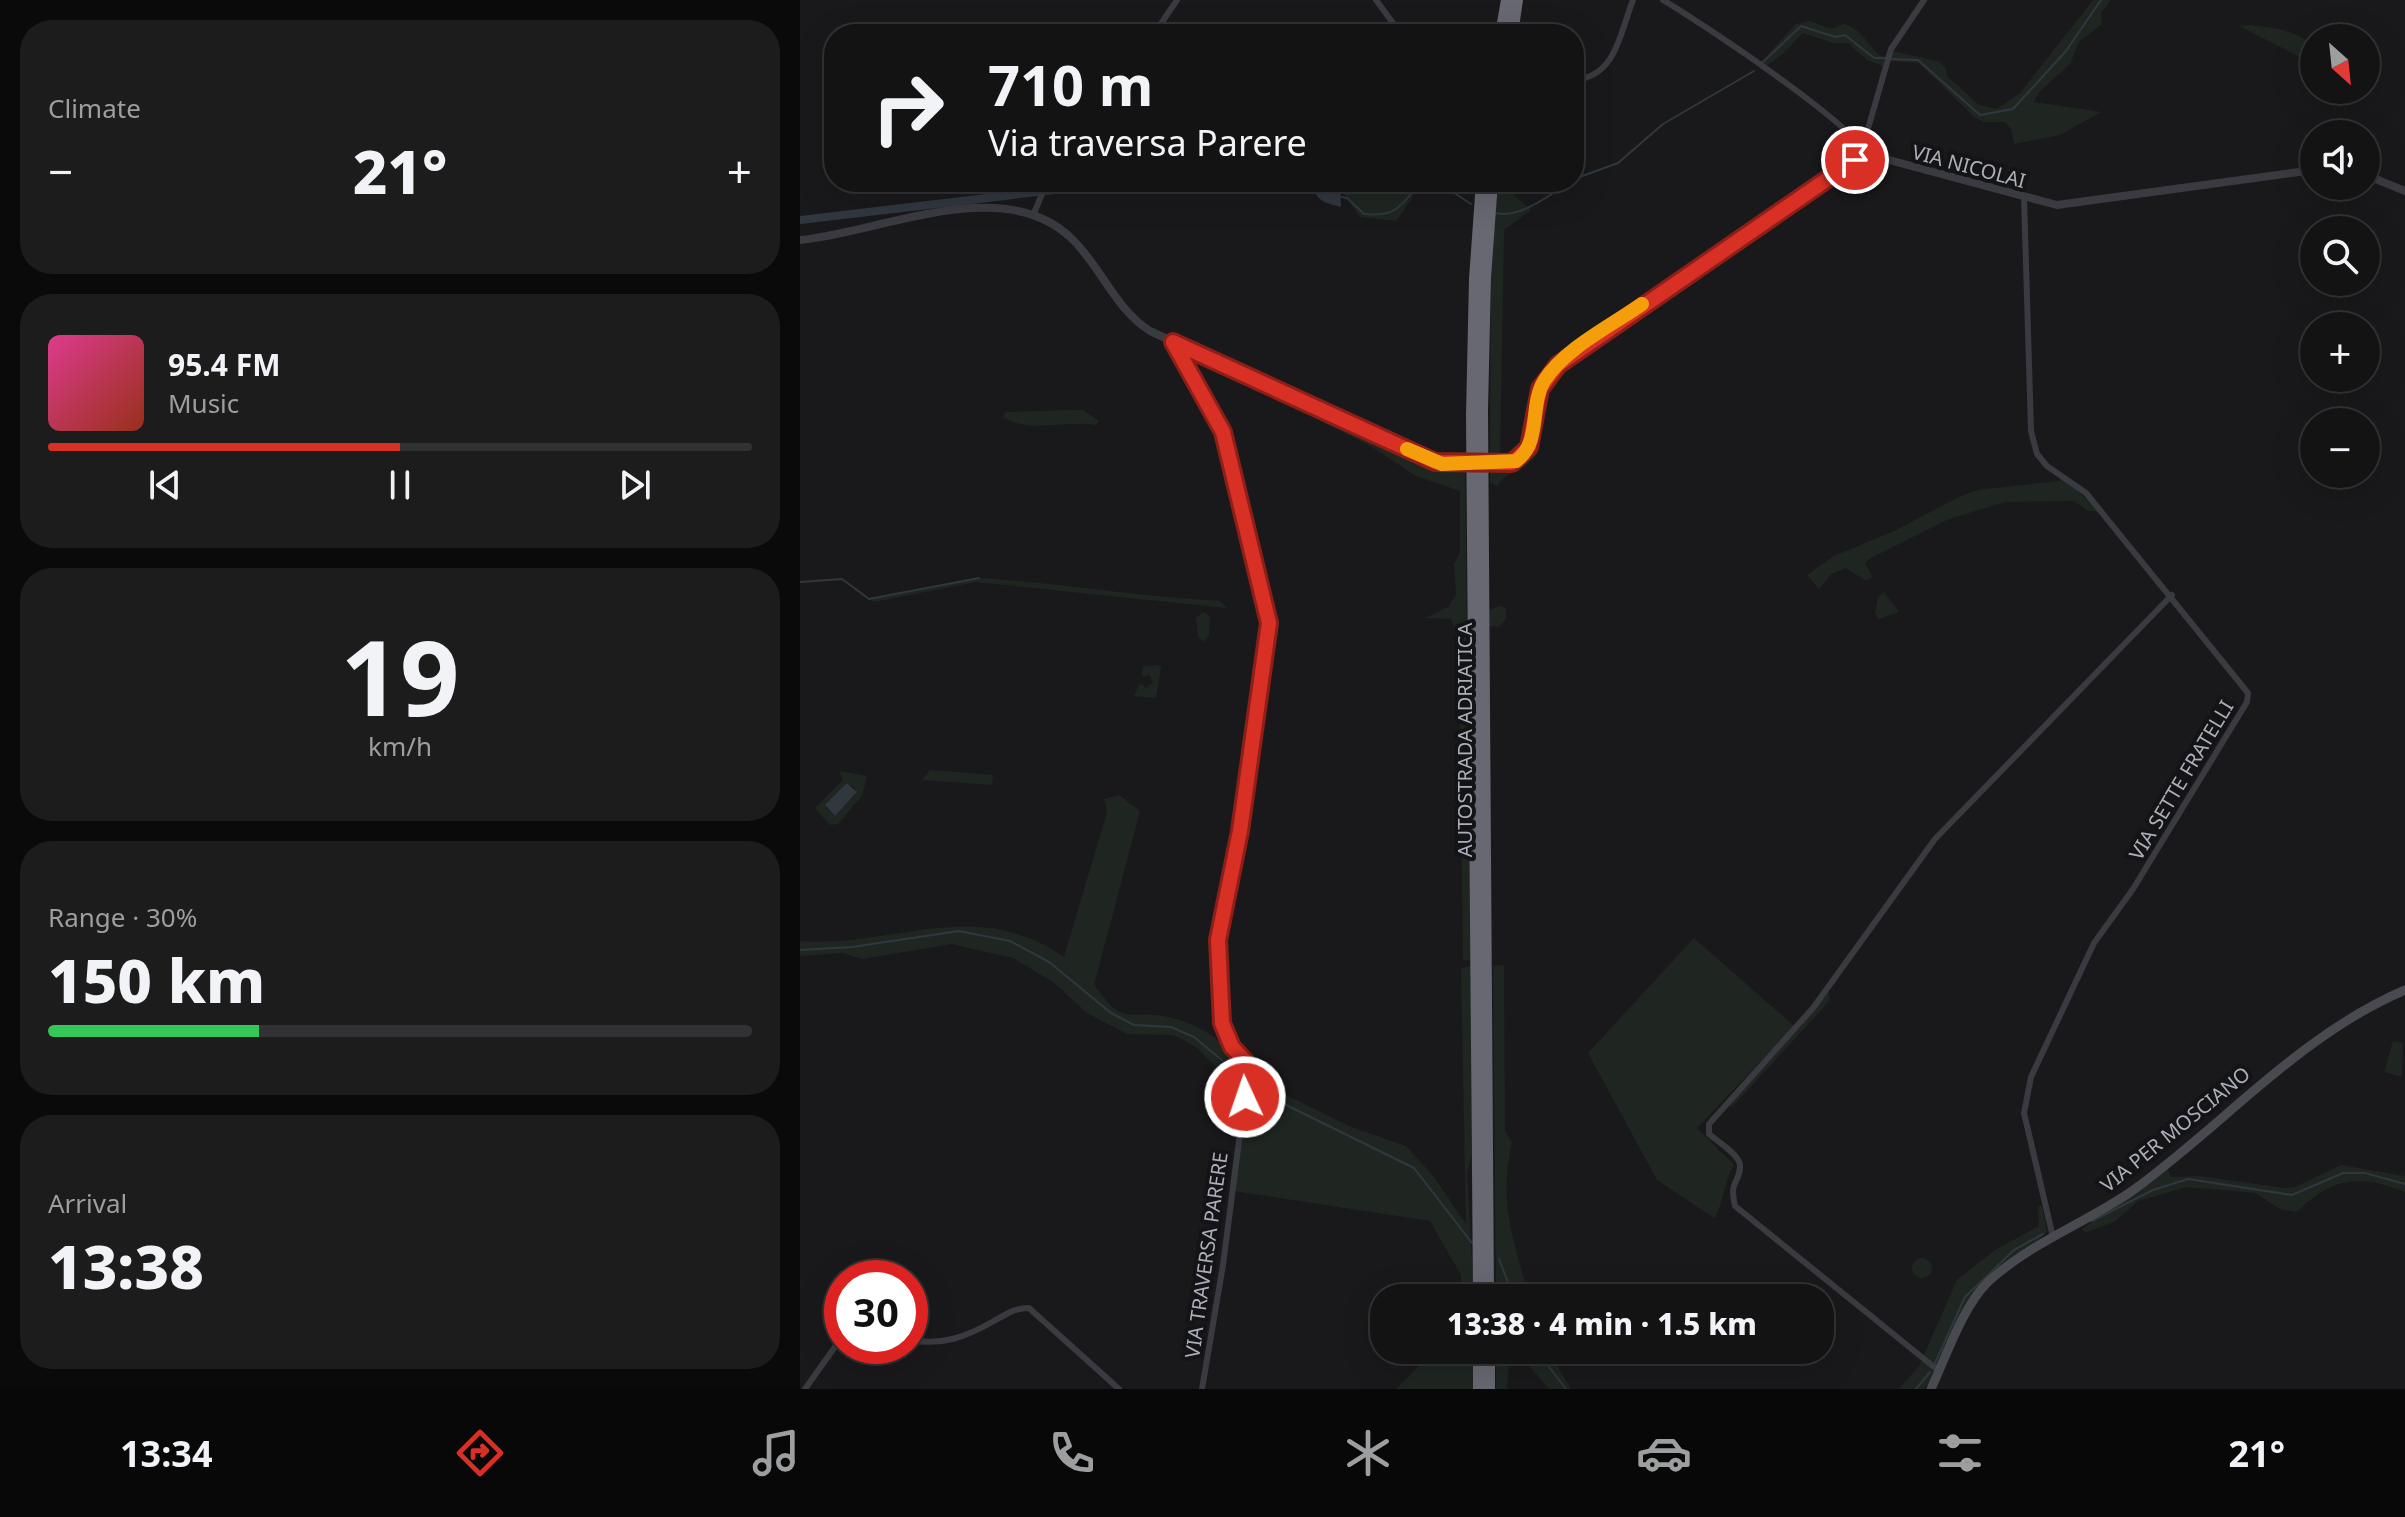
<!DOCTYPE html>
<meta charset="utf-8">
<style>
:root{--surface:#131314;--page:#1c1c1d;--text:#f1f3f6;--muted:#9d9ea0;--line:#323234;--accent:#d93025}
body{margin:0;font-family:"Noto Sans",sans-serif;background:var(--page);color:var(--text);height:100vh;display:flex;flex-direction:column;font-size:30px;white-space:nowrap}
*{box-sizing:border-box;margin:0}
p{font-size:26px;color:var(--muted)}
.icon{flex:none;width:44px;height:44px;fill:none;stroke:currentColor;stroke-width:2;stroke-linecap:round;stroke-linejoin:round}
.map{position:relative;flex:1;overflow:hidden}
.panel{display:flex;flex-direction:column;gap:20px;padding:20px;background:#0a0a0b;width:800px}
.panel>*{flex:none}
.banner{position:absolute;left:24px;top:24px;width:760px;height:168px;border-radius:32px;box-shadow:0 8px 32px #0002,0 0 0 2px var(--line);background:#131314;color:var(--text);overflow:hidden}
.needle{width:52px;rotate:153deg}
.controls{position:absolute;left:1500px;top:24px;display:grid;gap:16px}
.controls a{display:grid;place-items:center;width:80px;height:80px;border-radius:50%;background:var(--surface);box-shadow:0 8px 32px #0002,0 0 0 2px var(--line);font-size:40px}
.speed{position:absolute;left:24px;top:1260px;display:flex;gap:16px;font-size:40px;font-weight:700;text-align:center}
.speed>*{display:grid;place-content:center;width:104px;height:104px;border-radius:50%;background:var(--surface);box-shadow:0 8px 32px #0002,0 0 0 2px var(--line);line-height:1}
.speed .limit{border:12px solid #d22;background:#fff;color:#111}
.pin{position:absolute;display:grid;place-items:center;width:68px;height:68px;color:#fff;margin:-34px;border:4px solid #fff;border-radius:50%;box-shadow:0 2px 8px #0007}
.me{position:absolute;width:88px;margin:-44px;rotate:357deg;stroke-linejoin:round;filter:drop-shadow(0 0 6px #0008)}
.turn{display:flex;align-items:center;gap:28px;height:168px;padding:0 32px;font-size:36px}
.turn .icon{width:104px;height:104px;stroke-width:2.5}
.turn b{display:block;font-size:56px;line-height:68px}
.big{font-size:60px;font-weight:800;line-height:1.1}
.panel .card{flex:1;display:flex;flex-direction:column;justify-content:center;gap:12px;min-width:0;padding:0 28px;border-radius:32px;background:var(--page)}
.panel .dial{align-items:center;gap:0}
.dial b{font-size:104px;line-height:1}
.song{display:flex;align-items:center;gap:24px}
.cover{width:96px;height:96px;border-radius:12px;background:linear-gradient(135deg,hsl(330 70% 55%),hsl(10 70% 35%))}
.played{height:8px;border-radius:4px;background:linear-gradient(90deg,var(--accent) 50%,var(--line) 50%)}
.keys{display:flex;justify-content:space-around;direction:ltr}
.heat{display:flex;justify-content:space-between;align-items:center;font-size:44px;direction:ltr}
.charge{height:12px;border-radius:6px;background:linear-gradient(90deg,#34c759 30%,var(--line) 0)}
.trip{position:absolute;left:570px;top:1284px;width:464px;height:80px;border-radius:32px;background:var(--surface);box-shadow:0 8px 32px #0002,0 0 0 2px var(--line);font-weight:800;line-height:80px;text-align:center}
.tab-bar{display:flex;height:128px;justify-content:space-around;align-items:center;background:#080808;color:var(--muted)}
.tab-bar .icon{width:56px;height:56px}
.tab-bar .selected{color:var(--accent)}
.tab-bar b{font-size:36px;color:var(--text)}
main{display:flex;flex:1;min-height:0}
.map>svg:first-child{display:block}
</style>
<main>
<section class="panel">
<div class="card"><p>Climate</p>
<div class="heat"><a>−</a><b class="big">21°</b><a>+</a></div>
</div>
<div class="card">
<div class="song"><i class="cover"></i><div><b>95.4 FM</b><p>Music</p></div></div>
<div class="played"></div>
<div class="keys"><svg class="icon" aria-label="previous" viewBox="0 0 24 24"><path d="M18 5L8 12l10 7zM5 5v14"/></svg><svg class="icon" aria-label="pause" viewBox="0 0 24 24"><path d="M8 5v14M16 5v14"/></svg><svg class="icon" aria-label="next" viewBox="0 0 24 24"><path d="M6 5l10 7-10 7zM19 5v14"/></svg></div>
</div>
<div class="card dial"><b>19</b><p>km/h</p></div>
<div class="card"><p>Range · 30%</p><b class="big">150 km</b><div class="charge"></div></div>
<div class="card"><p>Arrival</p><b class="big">13:38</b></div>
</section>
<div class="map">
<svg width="1605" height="1389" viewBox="0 0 1605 1389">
<rect width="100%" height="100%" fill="#19191b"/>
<!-- green -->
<path fill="#1f2621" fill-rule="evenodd" d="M 1293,0 L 1311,0 L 1301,13 L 1302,24 L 1279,42 L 1270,64 L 1239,92 L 1234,102 L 1301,112 L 1260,135 L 1214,144 L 1211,129 L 1205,122 L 1184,122 L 1174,117 L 1119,63 L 1089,61 L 1092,51 L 1138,61 L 1146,68 L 1147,76 L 1179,105 L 1197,109 L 1220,93 Z
M 1010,21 L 1032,29 L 1044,24 C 1065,30 1066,47 1083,57 L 1086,54 L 1083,66 L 1067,60 L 1048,43 L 1033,43 L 1003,33 L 983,54 L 963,68 L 958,65 L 996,24 Z
M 1450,25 C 1472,28 1494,29 1510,44 L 1510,62 L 1439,26 Z
M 523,182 L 569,182 L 582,190 L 609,185 L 612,199 L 596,221 L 560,217 L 540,188 Z
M 698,182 L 713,182 L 714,195 L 731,210 L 704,230 L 700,460 L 690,460 L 691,260 Z
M 499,403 L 634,467 L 665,472 L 671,960 L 663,960 L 659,645 L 651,619 L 625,618 L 648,607 L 656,595 L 654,564 L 660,553 L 660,491 L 616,476 L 572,447 L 497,409 Z
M 270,410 L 283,410 L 299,421 L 296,425 C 267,420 229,434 203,417 L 206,412 Z
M 734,440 L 740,446 C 732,472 706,469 697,486 L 690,482 L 690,470 L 721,462 Z
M 1266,480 L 1298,511 L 1288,511 L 1274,501 L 1205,502 L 1149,519 L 1069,559 L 1065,564 L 1073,577 L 1066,581 L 1046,568 L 1031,574 L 1019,589 L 1007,575 L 1034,556 L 1094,531 L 1161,496 L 1178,490 Z
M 180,578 C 260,583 340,597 420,601 L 427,608 L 176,582 L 74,602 L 69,599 Z
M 1084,592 L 1099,612 L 1079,619 L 1075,614 L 1078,597 Z
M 700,606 L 706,608 L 706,619 L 699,627 L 689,626 L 689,610 Z
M 403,612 L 410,616 L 409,635 L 403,642 L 398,636 L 396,618 Z
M 357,665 L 361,667 L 356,698 L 334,696 L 340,683 L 346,688 L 353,683 L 350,675 L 342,677 L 343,666 Z
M 130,770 L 193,775 L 192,785 L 122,780 Z
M 39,771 L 67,776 L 62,796 L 38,824 L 30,825 L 15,808 L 43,780 ZM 47,783 L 55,788 L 56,794 L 35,816 L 26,808 Z
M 319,795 L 340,811 L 294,985 C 302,994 309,1007 320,1012 C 332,1017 344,1013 357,1015 C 396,1020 451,1049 442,1094 L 397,1048 L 384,1040 L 373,1035 L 327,1034 L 287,1013 L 253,982 L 213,958 L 151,944 L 62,959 L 43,953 L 0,956 L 0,941 C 95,948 174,895 264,957 L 307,812 L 304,799 Z
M 894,938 L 994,1026 L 897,1128 L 934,1165 C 923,1183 925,1201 914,1218 L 857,1180 L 788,1053 Z
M 704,965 L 705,1131 L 712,1142 C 698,1205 714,1239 729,1298 L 696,1298 L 693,966 Z
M 671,966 L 671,1156 L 667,1172 L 674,1298 L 662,1298 L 661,1275 L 630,1221 L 434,1191 L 452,1078 L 551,1127 L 606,1146 L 634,1177 L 666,1224 L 661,968 Z
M 1028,992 L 1030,999 L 1023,1008 L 932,1107 L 929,1104 Z
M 1593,1041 L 1603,1043 L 1602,1077 L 1584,1072 Z
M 1541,1165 L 1605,1176 L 1605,1192 C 1560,1174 1531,1177 1497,1212 L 1480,1209 L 1455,1193 L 1387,1187 L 1338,1201 L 1316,1221 L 1285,1233 L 1282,1229 L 1367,1167 L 1371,1177 L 1399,1176 L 1485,1188 L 1495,1187 Z
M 1242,1205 L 1247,1232 L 1172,1297 L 1135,1376 L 1124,1389 L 1099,1389 L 1119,1366 L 1157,1280 L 1195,1250 L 1239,1226 L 1238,1207 Z
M1112 1268a10 10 0 1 1 20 0a10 10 0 1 1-20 0Z
M 635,1350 L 675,1350 L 675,1389 L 596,1389 Z
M 696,1350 L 710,1350 L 707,1389 L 696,1389 Z
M 726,1350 L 748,1350 L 771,1389 L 749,1389 L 731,1368 Z"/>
<!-- water -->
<path fill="#30373f" d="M 523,183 L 540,187 L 541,207 C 526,203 517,202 513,186 Z
M 47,783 L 57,792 L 35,816 L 25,805 Z"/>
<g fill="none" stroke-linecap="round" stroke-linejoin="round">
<!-- stream -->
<path stroke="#30373f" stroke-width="2" d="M 1092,59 L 1118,60 L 1180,115 L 1213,109 L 1266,51 L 1301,0
M 963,62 L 1001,26 L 1035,37 L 1045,35 L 1074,58 L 1085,58
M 774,179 L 818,163 L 863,124 L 954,71
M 638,182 L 671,204
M 537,196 L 547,198 L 564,214 C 609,218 597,195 631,182
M 696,213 C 720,219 751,194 770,182
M 0,582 L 42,579 L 69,599 L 179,578
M 0,950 L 52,947 L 159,931 L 210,941 L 249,962 L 311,1013 L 334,1025 L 371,1027 L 394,1037 L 441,1076
M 452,1084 L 472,1098 L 614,1168 L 672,1243
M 1292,1221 L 1353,1190 L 1388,1179 L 1492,1195 L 1543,1173 L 1565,1173 L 1605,1184
M 699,1259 L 714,1298
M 736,1350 L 766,1389
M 1135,1363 L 1165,1297 L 1214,1250 L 1243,1234
M 1116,1389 L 1130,1372"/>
<!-- canal -->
<path stroke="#30373f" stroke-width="8" d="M 500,182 L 513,186
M 0,220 L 323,182"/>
<!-- minor -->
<path stroke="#3a3b40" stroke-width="6" d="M 576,0 L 601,34
M 863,0 C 898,21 1056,125 1066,155
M 354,34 L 377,0
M 774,80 C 816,77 820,33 833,0
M 1063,146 L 1091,49 L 1124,0
M 1224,197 L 1231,431 L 1237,454 L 1247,466 L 1286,493 L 1448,693 L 1447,702 L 1333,889 L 1294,943 L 1231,1077 L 1224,1113 L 1253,1237
M 234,213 L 247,182
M 373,343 L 423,432 L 469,623 L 440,831 L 418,940 L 422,1023 L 448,1071 L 423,1265 L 402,1389
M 110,1340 C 142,1346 166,1337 194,1321 C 207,1314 214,1308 229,1308 L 319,1389
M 1139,1371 L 935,1206 C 929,1178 939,1186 940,1167 C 942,1156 917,1141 909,1134 L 909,1124 L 1013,1008 L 1135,839 L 1372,595
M 5,1389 L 42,1337"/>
<!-- tertiary -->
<path stroke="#3a3b40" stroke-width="8" d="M 1566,175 L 1605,191
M 0,240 C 81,232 204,173 271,238 C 301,266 314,308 350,331 L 623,457 L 648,465
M 707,464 C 739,455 732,418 740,392 C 743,381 750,373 758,365 L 1061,157 L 1074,156 L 1257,205 L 1514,170"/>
<!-- secondary -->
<path stroke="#494a50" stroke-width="9" d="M 1131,1389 C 1146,1357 1163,1306 1188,1282 C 1230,1243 1286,1223 1332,1191 C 1425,1124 1498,1036 1605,990"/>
<!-- motorway -->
<path stroke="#676871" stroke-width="12" d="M 701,34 L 707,0
M 712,34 L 717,0
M 679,1298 L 672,415 L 675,279 L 682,182
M 688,1298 L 682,410 L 685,277 L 692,182
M 679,1350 L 679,1389
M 689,1350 L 689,1389"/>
<!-- tertiary-bridge -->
<path stroke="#3a3b40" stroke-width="8" d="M 648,465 L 707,464"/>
</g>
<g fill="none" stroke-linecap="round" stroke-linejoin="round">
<defs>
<path id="route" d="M 445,1097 L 446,1062 L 432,1047 L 422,1023 L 418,940 L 440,831 L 469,623 L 423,432 L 373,342 L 635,462 L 712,463 L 729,447 L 740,389 L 758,365 L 1055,160"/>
</defs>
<!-- route casing -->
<use href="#route" stroke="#8d1f18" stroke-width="20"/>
<!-- route -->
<use href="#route" stroke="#d93025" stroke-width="14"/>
<!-- slow -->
<path stroke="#f59e0b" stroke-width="14" d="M 607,449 L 642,464 L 716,461 C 742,442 729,406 744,381 C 765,348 811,326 842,304"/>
</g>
<g text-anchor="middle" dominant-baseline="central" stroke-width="8" stroke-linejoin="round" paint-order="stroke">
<!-- street labels -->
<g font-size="20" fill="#acafba" stroke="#141416">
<text transform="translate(1169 166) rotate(15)">VIA NICOLAI</text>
<text transform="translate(664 740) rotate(-90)">AUTOSTRADA ADRIATICA</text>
<text transform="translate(1381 780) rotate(-59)">VIA SETTE FRATELLI</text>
<text transform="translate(1375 1129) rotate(-39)">VIA PER MOSCIANO</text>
<text transform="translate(406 1255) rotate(-82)">VIA TRAVERSA PARERE</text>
</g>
</g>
</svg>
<div class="controls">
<a><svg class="needle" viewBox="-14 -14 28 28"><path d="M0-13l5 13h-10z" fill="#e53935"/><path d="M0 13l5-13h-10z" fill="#9d9ea0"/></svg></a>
<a><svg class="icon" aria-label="sound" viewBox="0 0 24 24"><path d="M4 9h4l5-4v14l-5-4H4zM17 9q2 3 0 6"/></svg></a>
<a><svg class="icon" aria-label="search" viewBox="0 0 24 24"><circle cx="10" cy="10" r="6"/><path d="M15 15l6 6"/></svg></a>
<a>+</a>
<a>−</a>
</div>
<div class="speed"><div class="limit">30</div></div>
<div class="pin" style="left:1055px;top:160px;background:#d93025"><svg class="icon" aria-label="arrive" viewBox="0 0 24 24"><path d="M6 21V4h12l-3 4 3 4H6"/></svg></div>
<svg class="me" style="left:445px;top:1097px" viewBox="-20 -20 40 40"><circle r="17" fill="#d93025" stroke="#fff" stroke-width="3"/><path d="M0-11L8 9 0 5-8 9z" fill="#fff"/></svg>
<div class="trip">13:38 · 4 min · 1.5 km</div>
<div class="banner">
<div class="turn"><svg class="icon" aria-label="right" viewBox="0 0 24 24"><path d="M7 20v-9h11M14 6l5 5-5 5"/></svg><div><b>710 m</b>Via traversa Parere</div></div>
</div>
</div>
</main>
<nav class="tab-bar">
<b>13:34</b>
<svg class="icon selected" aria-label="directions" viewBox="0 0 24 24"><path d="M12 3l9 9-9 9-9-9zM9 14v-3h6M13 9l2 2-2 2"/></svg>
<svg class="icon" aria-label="music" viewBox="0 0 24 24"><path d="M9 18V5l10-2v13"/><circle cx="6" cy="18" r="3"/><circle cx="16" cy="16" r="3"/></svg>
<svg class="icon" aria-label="phone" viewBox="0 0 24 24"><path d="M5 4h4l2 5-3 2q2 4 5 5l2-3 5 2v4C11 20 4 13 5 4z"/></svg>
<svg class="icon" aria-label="climate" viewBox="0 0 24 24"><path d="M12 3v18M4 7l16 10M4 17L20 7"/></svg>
<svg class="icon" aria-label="car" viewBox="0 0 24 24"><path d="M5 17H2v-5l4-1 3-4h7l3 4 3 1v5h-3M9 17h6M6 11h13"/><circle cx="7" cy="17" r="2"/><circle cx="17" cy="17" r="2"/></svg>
<svg class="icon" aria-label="filters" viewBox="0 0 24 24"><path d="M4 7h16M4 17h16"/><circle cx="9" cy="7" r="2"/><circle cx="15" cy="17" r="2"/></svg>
<b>21°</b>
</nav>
